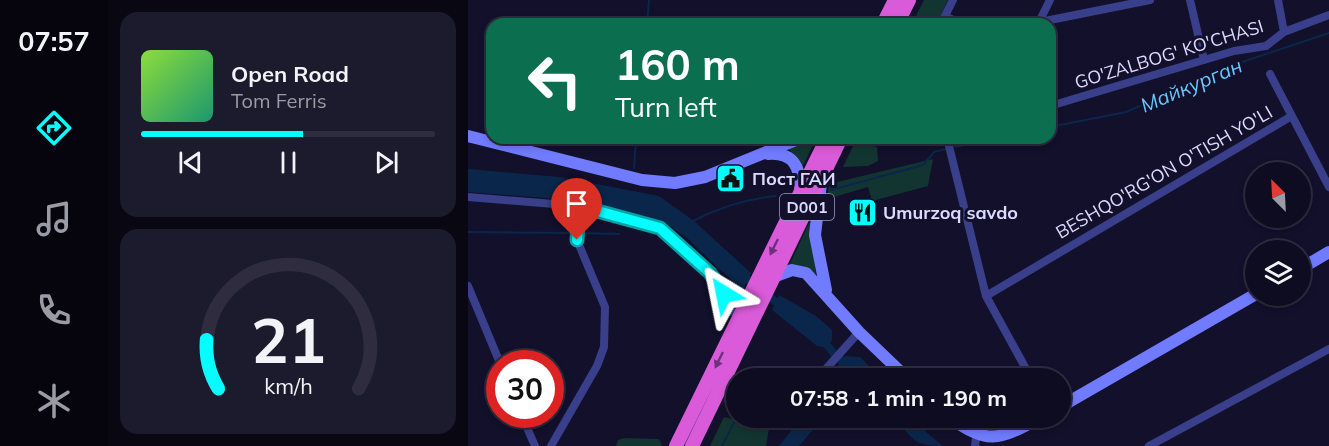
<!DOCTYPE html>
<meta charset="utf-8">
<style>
:root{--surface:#0e0c20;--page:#1c1a2d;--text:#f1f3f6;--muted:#9b9ba5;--line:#2e2c3e;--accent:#06fdff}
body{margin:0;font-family:Mulish,sans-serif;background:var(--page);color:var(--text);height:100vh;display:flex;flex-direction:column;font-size:22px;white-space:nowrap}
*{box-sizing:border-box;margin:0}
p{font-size:20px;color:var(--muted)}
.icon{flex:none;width:33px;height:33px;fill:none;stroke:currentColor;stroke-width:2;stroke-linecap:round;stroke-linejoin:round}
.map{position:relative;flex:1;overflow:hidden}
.drawer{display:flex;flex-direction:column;gap:12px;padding:12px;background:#080712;width:360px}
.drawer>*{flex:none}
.top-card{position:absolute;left:18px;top:18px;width:570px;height:126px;border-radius:18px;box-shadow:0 3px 9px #0003,0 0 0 2px var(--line);background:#0b6e4f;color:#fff;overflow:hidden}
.needle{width:39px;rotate:336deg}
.buttons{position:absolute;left:777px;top:162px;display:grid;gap:12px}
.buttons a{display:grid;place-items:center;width:66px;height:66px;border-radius:50%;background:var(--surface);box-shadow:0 3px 9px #0003,0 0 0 2px var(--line);font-size:30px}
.speed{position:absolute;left:18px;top:350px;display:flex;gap:12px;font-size:30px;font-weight:700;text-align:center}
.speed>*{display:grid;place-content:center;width:78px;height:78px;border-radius:50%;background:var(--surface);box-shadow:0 3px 9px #0003,0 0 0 2px var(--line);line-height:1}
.speed .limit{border:9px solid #d22;background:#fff;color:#111}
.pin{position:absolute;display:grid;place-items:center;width:51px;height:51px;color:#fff;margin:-62px -26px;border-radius:50% 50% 50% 0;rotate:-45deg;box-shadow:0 0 6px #0007}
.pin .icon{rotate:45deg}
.me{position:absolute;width:66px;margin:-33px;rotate:325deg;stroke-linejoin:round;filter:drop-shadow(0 0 4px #0008)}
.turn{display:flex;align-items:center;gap:21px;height:126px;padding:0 30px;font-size:27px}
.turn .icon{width:78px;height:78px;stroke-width:2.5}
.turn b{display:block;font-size:42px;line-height:51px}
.drawer .widget{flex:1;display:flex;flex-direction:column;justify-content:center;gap:9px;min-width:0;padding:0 21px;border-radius:18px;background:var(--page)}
.drawer .dial{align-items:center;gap:0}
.dial svg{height:156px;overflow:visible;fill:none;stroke:var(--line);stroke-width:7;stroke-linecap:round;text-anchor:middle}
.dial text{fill:var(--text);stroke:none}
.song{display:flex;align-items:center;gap:18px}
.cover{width:72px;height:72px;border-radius:9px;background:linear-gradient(135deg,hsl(90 70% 55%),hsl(160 70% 35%))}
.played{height:6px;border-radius:3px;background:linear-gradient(90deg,var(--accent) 55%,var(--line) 55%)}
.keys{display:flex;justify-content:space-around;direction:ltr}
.trip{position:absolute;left:258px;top:368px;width:345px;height:60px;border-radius:30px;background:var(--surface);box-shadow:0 3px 9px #0003,0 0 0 2px var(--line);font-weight:700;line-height:60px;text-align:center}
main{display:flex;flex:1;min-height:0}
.tab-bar{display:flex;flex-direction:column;width:108px;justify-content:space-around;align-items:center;background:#06050d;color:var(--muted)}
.tab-bar .icon{width:42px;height:42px}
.tab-bar .current{color:var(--accent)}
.tab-bar b{font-size:27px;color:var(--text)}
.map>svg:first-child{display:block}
</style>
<main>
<nav class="tab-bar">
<b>07:57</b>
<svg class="icon current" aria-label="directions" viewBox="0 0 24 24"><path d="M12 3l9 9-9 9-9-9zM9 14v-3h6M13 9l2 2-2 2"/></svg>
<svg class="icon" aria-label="music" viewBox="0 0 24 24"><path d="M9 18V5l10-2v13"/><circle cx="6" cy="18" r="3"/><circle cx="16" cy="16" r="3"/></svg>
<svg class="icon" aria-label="phone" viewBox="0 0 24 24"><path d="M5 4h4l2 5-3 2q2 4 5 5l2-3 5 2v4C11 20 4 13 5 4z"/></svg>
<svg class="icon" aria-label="climate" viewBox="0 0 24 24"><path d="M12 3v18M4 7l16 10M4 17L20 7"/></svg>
</nav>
<section class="drawer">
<div class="widget">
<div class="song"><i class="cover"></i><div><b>Open Road</b><p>Tom Ferris</p></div></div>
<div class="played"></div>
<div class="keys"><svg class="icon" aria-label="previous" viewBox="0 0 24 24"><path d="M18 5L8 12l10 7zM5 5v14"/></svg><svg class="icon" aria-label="pause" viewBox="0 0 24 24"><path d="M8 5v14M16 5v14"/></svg><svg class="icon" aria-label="next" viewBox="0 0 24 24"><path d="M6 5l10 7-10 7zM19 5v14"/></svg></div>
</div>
<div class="widget dial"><svg viewBox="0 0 100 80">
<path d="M14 69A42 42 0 1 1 86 69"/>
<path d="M14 69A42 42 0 0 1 8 44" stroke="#06fdff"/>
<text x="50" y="56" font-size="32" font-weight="700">21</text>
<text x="50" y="72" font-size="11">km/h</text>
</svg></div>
</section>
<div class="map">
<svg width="861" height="446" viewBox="0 0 861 446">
<rect width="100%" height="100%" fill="#12102b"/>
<!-- green -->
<path fill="#133531" d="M 456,0 L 480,0 L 469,24 L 444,24 Z
M 340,138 L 348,138 L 335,166 L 321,149 Z
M 388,140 L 409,147 L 410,161 L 400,166 L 375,167 Z
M 465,159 L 460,186 L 404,201 L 400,187 L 366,197 L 360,193 L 361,184 Z
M 342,221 L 348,275 L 340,269 L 322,264 Z
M 256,417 L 301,428 L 298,446 L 242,446 Z
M 156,438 L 191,439 L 194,446 L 148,446 L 150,440 Z"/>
<!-- water -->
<path fill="#0a274b" d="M 0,169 L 92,177 L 191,196 L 226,221 L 283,273 L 274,291 L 219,238 L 195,221 L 146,208 L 104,200 L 0,192 Z
M 311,295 L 348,316 L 364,330 L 364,340 L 359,348 L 349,346 L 304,310 Z
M 377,356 L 392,357 L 413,378 L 387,378 L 371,371 L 370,363 Z
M 334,417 L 356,417 L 331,446 L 311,446 Z
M 426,417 L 447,417 L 458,432 L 475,446 C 445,446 445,439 426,417 Z"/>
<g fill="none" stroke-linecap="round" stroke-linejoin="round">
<!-- stream -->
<path stroke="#0a274b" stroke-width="2" d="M 179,24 L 181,0
M 582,127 L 658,112 L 771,63 L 861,33
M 487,147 L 529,138
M 166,168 L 168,138
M 363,190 L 455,165 L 466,152 L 478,149
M 225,221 C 252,207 278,199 308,196
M 0,232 L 106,233
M 112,233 L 151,234
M 254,446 L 269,417"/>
<!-- canal -->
<path stroke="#0a274b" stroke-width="8" d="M 272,273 L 314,307
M 354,339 L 368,356 L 397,378
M 377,378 L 384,367"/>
<!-- minor -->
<path stroke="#3a3f8b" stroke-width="8" d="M 722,0 L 736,60
M 810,0 L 816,32
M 477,16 L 494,24
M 571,22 L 582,0
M 473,24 L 485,0
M 562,24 L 682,0
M 802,74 L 861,187
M 582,106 L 766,51 L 798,46 L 816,32 L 861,15
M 407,138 L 416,138
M 479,138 L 518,296 L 563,378
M 0,197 L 110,206 L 192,228 L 242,273 L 253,288 L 256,307 L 272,316
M 0,286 L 32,363
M 518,296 L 822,117
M 366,378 L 357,370 L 391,332
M 53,414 L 67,446
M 83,446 L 129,366 L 136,347 L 137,307 L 109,240 L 110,206
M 507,446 L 508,438
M 681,446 L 861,349"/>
<!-- secondary -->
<path stroke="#717bff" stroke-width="12" d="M 0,136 L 174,180 L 207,183 L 237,177 L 333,138
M 300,154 C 326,152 333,168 332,191
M 353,183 L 347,235 L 358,290
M 832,269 L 861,252
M 305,277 L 324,270 L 338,273 L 391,332 L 439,378
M 592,407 L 788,294
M 481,417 C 522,446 530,440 574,417"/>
<!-- trunk -->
<path stroke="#da5bda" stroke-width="14" d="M 415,24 L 427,0
M 429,24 L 441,0
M 208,446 L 359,138
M 224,446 L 373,138"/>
</g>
<!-- one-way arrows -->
<defs><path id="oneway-solid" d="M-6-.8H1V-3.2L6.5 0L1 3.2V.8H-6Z" transform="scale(1.5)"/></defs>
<g fill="#6c327a">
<use href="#oneway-solid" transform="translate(306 247) rotate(116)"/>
<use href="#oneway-solid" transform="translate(251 360) rotate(116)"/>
</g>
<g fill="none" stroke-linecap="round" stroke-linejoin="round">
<defs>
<path id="route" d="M 109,240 L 111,206 L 192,228 L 242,273 L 256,294"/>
</defs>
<!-- route casing -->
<use href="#route" stroke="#04a4a6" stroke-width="15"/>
<!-- route -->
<use href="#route" stroke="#06fdff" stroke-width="10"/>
</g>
<!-- icons -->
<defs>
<symbol id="civic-square" viewBox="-11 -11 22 22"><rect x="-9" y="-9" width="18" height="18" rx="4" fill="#06fdff" stroke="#12102b"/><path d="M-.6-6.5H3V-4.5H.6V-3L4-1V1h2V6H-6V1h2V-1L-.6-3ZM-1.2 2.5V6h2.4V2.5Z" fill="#111"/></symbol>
<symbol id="restaurant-square" viewBox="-11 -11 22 22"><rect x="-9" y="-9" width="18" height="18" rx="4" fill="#06fdff" stroke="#12102b"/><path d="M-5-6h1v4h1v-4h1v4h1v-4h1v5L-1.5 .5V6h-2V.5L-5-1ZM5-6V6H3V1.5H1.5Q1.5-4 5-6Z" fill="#111"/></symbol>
</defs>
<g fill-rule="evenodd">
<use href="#civic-square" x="246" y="162" width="33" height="33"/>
<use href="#restaurant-square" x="378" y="196" width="33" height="33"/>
</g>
<g text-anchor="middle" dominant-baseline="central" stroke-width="6" stroke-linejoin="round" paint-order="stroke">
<!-- shield labels -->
<rect fill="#12102b" stroke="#9f9dbf" stroke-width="1.5" x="312" y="194" width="54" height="26" rx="4.5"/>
<g font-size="16" font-weight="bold" fill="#dbdaff">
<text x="339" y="207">D001</text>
</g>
<!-- street labels -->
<g font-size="18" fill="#dbdaff" stroke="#12102b">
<text transform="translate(701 54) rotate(-17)">GO'ZALBOG' KO'CHASI</text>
<text transform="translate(696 172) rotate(-30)">BESHQO'RG'ON O'TISH YO'LI</text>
</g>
<!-- poi labels -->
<g font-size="18" font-weight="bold" fill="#dbdaff" stroke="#12102b" text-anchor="start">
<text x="284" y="178">Пост ГАИ</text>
<text x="415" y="212">Umurzoq savdo</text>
</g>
<!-- water labels -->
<g font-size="20" font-style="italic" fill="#68c7ff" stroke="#12102b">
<text transform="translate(723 85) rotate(-23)">Майкурган</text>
</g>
</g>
</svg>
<div class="buttons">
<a><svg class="needle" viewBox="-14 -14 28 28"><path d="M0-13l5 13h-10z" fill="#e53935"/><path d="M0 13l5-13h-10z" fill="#9b9ba5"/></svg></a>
<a><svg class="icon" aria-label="layers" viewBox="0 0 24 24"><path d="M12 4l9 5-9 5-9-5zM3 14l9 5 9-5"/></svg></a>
</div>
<div class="speed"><div class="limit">30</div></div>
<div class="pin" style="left:109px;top:240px;background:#d93025"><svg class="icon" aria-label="arrive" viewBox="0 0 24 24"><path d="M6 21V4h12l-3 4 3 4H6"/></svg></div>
<svg class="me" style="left:256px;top:294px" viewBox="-20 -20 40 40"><path d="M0-17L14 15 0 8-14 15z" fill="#06fdff" stroke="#fff" stroke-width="4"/></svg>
<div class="trip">07:58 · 1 min · 190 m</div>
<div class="top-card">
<div class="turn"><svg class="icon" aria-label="left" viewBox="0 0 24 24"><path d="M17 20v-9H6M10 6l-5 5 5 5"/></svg><div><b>160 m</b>Turn left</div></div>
</div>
</div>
</main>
